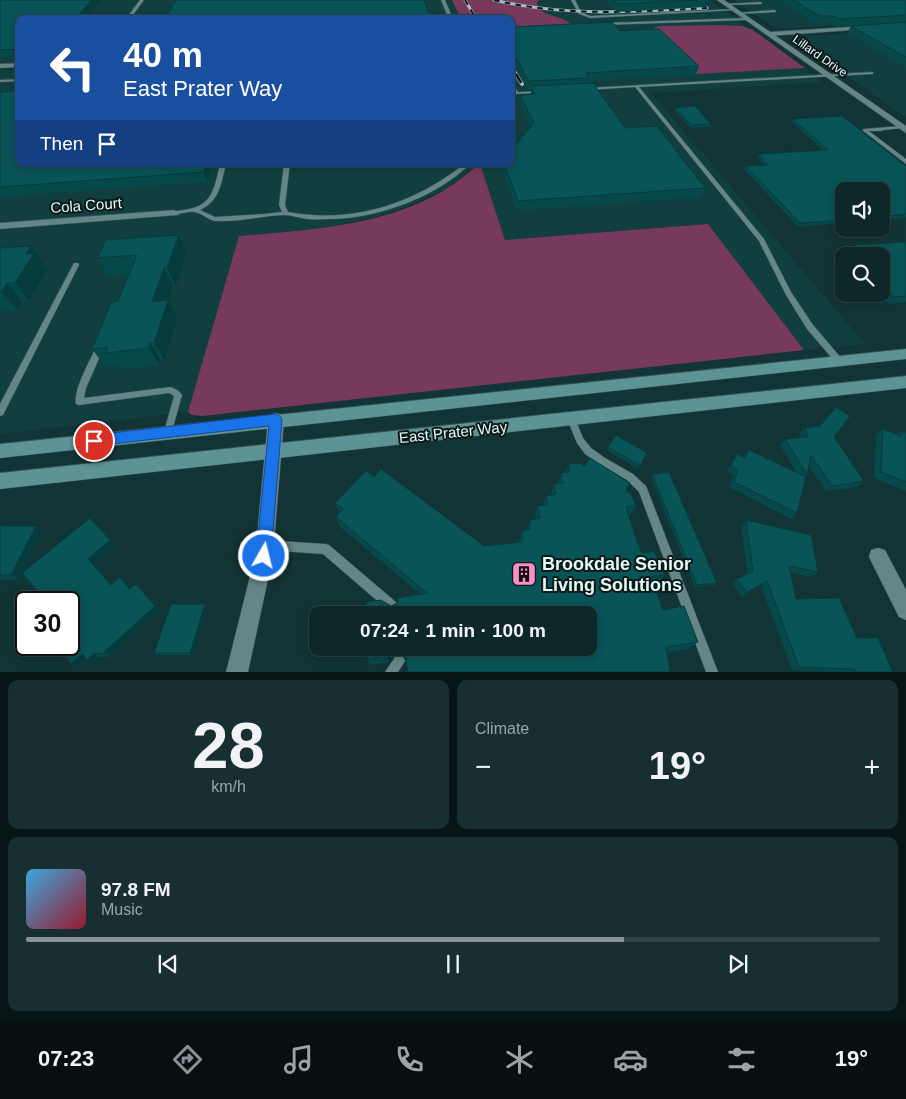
<!DOCTYPE html>
<meta charset="utf-8">
<style>
:root{--surface:#0e2728;--page:#172f30;--text:#f1f3f6;--muted:#9ba5a8;--line:#2e4445;--accent:#8c9099}
body{margin:0;font-family:Helvetica,sans-serif;background:var(--page);color:var(--text);height:100vh;display:flex;flex-direction:column;font-size:19px;white-space:nowrap}
*{box-sizing:border-box;margin:0}
p{font-size:16px;color:var(--muted)}
.icon{flex:none;width:28px;height:28px;fill:none;stroke:currentColor;stroke-width:2;stroke-linecap:round;stroke-linejoin:round}
.map{position:relative;height:672px;overflow:hidden}
.sheet{display:flex;flex-direction:column;gap:8px;padding:8px;background:#081516;flex:1}
.sheet>*{flex:none}
.top-card{position:absolute;left:15px;top:15px;width:500px;height:152px;border-radius:10px;box-shadow:0 2px 8px #0003,0 0 0 1px var(--line);background:#1a4fa0;color:#fff;overflow:hidden}
.fabs{position:absolute;left:835px;top:182px;display:grid;gap:10px}
.fabs a{display:grid;place-items:center;width:55px;height:55px;border-radius:10px;background:var(--surface);box-shadow:0 2px 8px #0003,0 0 0 1px var(--line);font-size:25px}
.speed{position:absolute;left:15px;top:591px;display:flex;gap:10px;font-size:25px;font-weight:700;text-align:center}
.speed>*{display:grid;place-content:center;width:65px;height:65px;border-radius:50%;background:var(--surface);box-shadow:0 2px 8px #0003,0 0 0 1px var(--line);line-height:1}
.speed .limit{border:2px solid #111;border-radius:8px;background:#fff;color:#111}
.pin{position:absolute;display:grid;place-items:center;width:42px;height:42px;color:#fff;margin:-21px;border:2px solid #fff;border-radius:50%;box-shadow:0 1px 5px #0007}
.me{position:absolute;width:55px;margin:-28px;rotate:8deg;stroke-linejoin:round;filter:drop-shadow(0 0 4px #0008)}
.turn{display:flex;align-items:center;gap:18px;height:105px;padding:0 25px;font-size:22px}
.turn .icon{width:65px;height:65px;stroke-width:2.5}
.turn b{display:block;font-size:35px;line-height:42px}
.then{display:flex;align-items:center;height:48px;padding:0 25px;background:#0003;gap:10px;font-size:19px}
.big{font-size:38px;font-weight:600;line-height:1.1}
.sheet .tile{flex:1;display:flex;flex-direction:column;justify-content:center;gap:8px;min-width:0;padding:0 18px;border-radius:10px;background:var(--page)}
.sheet .dial{align-items:center;gap:0}
.dial b{font-size:65px;line-height:1}
.song{display:flex;align-items:center;gap:15px}
.cover{width:60px;height:60px;border-radius:8px;background:linear-gradient(135deg,hsl(200 70% 55%),hsl(350 70% 35%))}
.played{height:5px;border-radius:2px;background:linear-gradient(90deg,var(--accent) 70%,var(--line) 70%)}
.keys{display:flex;justify-content:space-around;direction:ltr}
.heat{display:flex;justify-content:space-between;align-items:center;font-size:28px;direction:ltr}
.sheet .tiles{flex:1;display:grid;gap:8px;grid-template-columns:1fr 1fr}
.tile:last-child{grid-column:span 2}
.trip{position:absolute;left:309px;top:606px;width:288px;height:50px;border-radius:10px;background:var(--surface);box-shadow:0 2px 8px #0003,0 0 0 1px var(--line);font-weight:600;line-height:50px;text-align:center}
.menu{display:flex;height:80px;justify-content:space-around;align-items:center;background:#061010;color:var(--muted)}
.menu .icon{width:35px;height:35px}
.menu .on{color:var(--accent)}
.menu b{font-size:22px;color:var(--text)}
.map>svg:first-child{display:block}
</style>
<div class="map">
<svg width="906" height="672" viewBox="0 0 906 672">
<rect width="100%" height="100%" fill="#133435"/>
<!-- built -->
<path fill="#113f40" d="M 0,0 L 710,0 L 822,82 L 651,93 L 865,344 L 804,350 L 708,224 L 505,240 L 480,164 L 511,164 L 511,19 L 19,19 L 19,63 L 0,64 Z
M 734,0 L 906,0 L 906,22 L 784,28 L 770,25 Z
M 906,30 L 906,117 L 797,41 L 800,37 L 806,36 Z
M 19,69 L 19,164 L 478,164 L 446,189 L 401,209 L 376,217 L 318,229 L 239,236 L 188,412 L 0,434 L 0,70 Z"/>
<!-- green -->
<path fill="#773a5c" d="M 452,0 L 539,0 L 537,2 C 539,18 561,14 571,24 L 511,27 L 511,19 L 461,19 Z
M 718,25 L 742,26 L 753,30 L 805,68 L 696,74 L 651,30 L 658,26 Z
M 478,164 L 480,164 L 505,240 L 708,224 L 804,350 L 202,416 L 192,415 L 188,412 L 239,236 C 320,229 416,225 478,164 Z"/>
<g fill="none" stroke-linecap="round" stroke-linejoin="round">
<defs>
<path id="service" d="M 140,0 L 144,0 L 130,19 L 126,19 Z
M 441,0 L 445,0 L 453,19 L 449,19 Z
M 571,0 L 575,0 L 581,12 L 590,16 L 735,9 L 737,10 L 590,18 L 579,14 Z
M 761,2 L 762,4 L 727,5 L 725,4 Z
M 775,10 L 776,12 L 739,14 L 737,13 Z
M 748,18 L 747,20 L 604,25 L 602,24 L 604,23 Z
M 873,72 L 873,74 L 872,74 L 639,87 L 764,239 L 791,292 L 813,325 L 842,359 L 843,361 L 842,363 L 836,363 L 807,329 L 786,295 L 759,241 L 635,87 L 587,90 L 585,89 L 587,88 Z
M 19,79 L 19,81 L 0,82 L 0,80 Z
M 511,81 L 518,92 L 540,91 L 542,92 L 540,93 L 515,94 L 511,86 Z
M 901,126 L 903,126 L 903,128 L 884,130 L 881,131 L 869,131 L 906,159 L 906,164 L 862,130 L 864,129 Z
M 220,164 L 226,164 C 221,183 220,201 200,210 L 215,217 L 264,214 L 282,212 L 279,205 L 284,164 L 290,164 L 285,205 L 288,212 C 352,224 414,204 464,164 L 470,164 C 437,197 376,219 330,219 C 322,219 314,220 307,219 C 299,218 292,215 284,215 C 261,216 238,222 215,221 C 208,220 202,213 194,212 C 189,211 179,215 172,214 L 172,212 C 180,210 188,210 196,207 C 214,201 216,180 220,164 Z
M 74,263 L 78,263 L 79,265 L 3,415 L 0,416 L 0,404 Z
M 100,344 L 103,345 L 104,347 L 86,388 L 84,398 L 170,387 C 174,388 180,391 182,395 L 171,435 L 168,436 L 165,435 L 164,432 L 174,396 L 169,393 L 79,405 L 76,404 C 73,390 90,361 96,347 L 97,345 Z
M 571,415 L 574,416 L 583,438 L 591,448 L 605,458 L 633,474 L 646,486 L 718,672 L 706,672 L 639,492 L 627,480 L 598,463 L 585,454 L 577,443 L 567,419 L 568,416 Z
M 265,540 L 325,544 L 329,545 L 397,603 L 398,607 L 397,611 L 393,612 L 389,611 L 323,554 L 265,550 L 261,549 L 260,545 L 261,541 Z
M 399,655 L 403,657 L 405,661 L 398,672 L 385,672 L 395,657 Z"/>
<path id="minor" d="M 866,26 L 869,28 L 868,29 L 769,36 L 766,34 L 769,32 Z
M 19,63 L 19,67 L 0,68 L 0,64 Z
M 174,210 L 179,213 L 178,215 L 0,229 L 0,223 Z
M 276,413 L 282,415 L 284,420 L 273,556 L 248,672 L 226,672 L 255,556 L 268,420 L 270,415 Z
M 878,548 L 885,550 L 906,590 L 906,620 L 899,617 L 869,557 L 871,550 Z"/>
<path id="tertiary" d="M 717,0 L 724,0 L 906,126 L 906,133 Z"/>
<path id="secondary" d="M 906,349 L 906,359 L 0,458 L 0,444 Z
M 906,376 L 906,388 L 0,489 L 0,473 Z"/>
</defs>
<!-- service casing -->
<use href="#service" stroke="#375051" stroke-width="1"/>
<!-- minor casing -->
<use href="#minor" stroke="#375051" stroke-width="1"/>
<!-- tertiary casing -->
<use href="#tertiary" stroke="#375051" stroke-width="1"/>
<!-- secondary casing -->
<use href="#secondary" stroke="#375051" stroke-width="1"/>
<!-- service -->
<use href="#service" fill="#648687" fill-rule="evenodd"/>
<!-- minor -->
<use href="#minor" fill="#648687" fill-rule="evenodd"/>
<!-- tertiary -->
<use href="#tertiary" fill="#648687" fill-rule="evenodd"/>
<!-- secondary -->
<use href="#secondary" fill="#5c9496" fill-rule="evenodd"/>
<defs>
<path id="rail-far1" d="M 465,0 L 476,19
M 494,0 C 565,17 635,12 707,8
M 511,64 L 518,77"/>
<path id="rail" d="M 517,76 L 522,84"/>
</defs>
<!-- rail-far1 casing -->
<use href="#rail-far1" stroke="#a4bbbb" stroke-width="3"/>
<!-- rail casing -->
<use href="#rail" stroke="#a4bbbb" stroke-width="4"/>
<!-- rail-far1 -->
<use href="#rail-far1" stroke="#0b1919" stroke-width="2" stroke-dasharray="5.5" stroke-linecap="butt"/>
<!-- rail -->
<use href="#rail" stroke="#0b1919" stroke-width="2.5" stroke-dasharray="8" stroke-linecap="butt"/>
</g>
<!-- wall -->
<path fill="#07484b" d="M 2,0 L 101,0 L 85,19 L 19,19 L 19,57 L 0,58 L 0,2 Z
M 605,0 L 708,0 L 706,7 L 617,12 Z
M 778,0 L 906,0 L 906,68 L 847,33 L 851,26 L 866,25 L 835,26 L 830,23 L 817,24 Z
M 511,27 L 620,31 L 699,66 L 696,74 L 589,81 L 588,83 L 625,128 L 705,188 L 701,197 L 517,211 L 502,170 L 502,164 L 511,164 L 530,127 L 519,103 L 520,95 L 531,94 L 531,89 L 528,90 L 511,58 Z
M 0,92 L 213,164 L 207,182 L 0,197 Z
M 675,108 L 711,124 L 710,127 L 690,128 L 674,111 Z
M 793,119 L 906,166 L 906,218 L 881,220 L 881,191 L 844,191 L 844,223 L 798,227 L 745,170 L 746,166 L 764,165 L 757,157 L 758,154 L 823,150 L 792,122 Z
M 179,235 L 187,252 L 176,286 L 173,286 L 168,301 L 177,318 L 165,360 L 161,361 L 160,365 L 118,370 L 115,365 L 105,366 L 92,349 L 118,301 L 129,274 L 108,276 L 97,258 Z
M 906,242 L 906,302 L 889,304 L 884,299 L 874,300 L 868,294 L 881,294 L 881,256 L 844,256 L 844,274 L 838,268 L 840,264 L 836,259 L 840,252 L 842,252 L 846,247 L 853,246 L 855,245 Z
M 31,246 L 43,264 L 43,265 L 47,270 L 29,301 L 22,301 L 17,310 L 0,311 L 0,248 Z
M 805,428 L 834,437 L 864,481 L 858,487 L 826,491 L 809,466 L 807,474 L 804,477 L 797,513 L 791,519 L 729,487 L 734,476 L 727,472 L 733,460 L 737,454 L 743,457 L 749,450 L 797,473 L 780,445 L 785,439 L 801,438 L 799,434 Z
M 883,429 L 897,434 L 901,431 L 906,433 L 906,491 L 874,478 L 876,435 Z
M 608,447 L 647,453 L 638,469 L 607,450 Z
M 568,464 L 626,491 L 636,506 L 630,516 L 629,516 L 637,541 L 642,553 L 665,575 L 657,584 L 653,584 L 663,610 L 698,642 L 688,649 L 667,653 L 406,658 L 404,655 L 398,653 L 389,662 L 371,665 L 367,659 L 367,648 L 588,648 L 391,606 L 420,594 L 340,527 L 336,517 L 339,513 L 335,503 L 374,477 L 484,546 L 519,542 L 522,531 L 527,530 L 530,520 L 535,519 L 535,517 L 537,506 L 543,506 L 546,496 L 551,495 L 554,484 L 558,484 L 561,473 L 565,473 Z
M 652,474 L 717,583 L 715,585 L 695,587 L 651,477 Z
M 746,520 L 818,572 L 811,577 L 791,573 L 796,599 L 857,638 L 893,672 L 829,672 L 792,670 L 761,586 L 742,597 L 732,584 L 737,579 L 748,574 L 741,526 Z
M 96,523 L 117,545 L 94,564 L 112,584 L 127,582 L 131,588 L 142,589 L 161,610 L 111,656 L 100,658 L 95,663 L 88,660 L 79,667 L 69,602 L 41,595 L 23,573 L 20,580 L 0,580 L 0,526 L 36,526 L 43,531 L 23,573 Z
M 205,604 L 207,606 L 193,655 L 157,655 L 154,653 Z"/>
<!-- shaded-wall -->
<path fill="#063b3d" d="M 92,0 L 101,0 L 85,19 L 75,19 Z
M 206,164 L 213,164 L 207,182 L 204,172 Z
M 179,235 L 187,252 L 176,286 L 167,268 Z
M 31,246 L 43,264 L 43,265 L 47,270 L 29,301 L 15,283 L 26,254 Z
M 164,268 L 173,286 L 168,301 L 177,318 L 165,360 L 154,343 L 152,302 Z
M 7,283 L 22,301 L 17,310 L 2,292 Z
M 150,343 L 161,361 L 160,365 L 149,348 Z
M 90,518 L 96,523 L 117,545 L 94,564 L 117,590 L 111,585 L 88,559 Z
M 36,526 L 43,531 L 20,580 L 11,575 Z
M 120,577 L 127,582 L 136,594 L 129,589 Z
M 767,581 L 761,586 L 742,597 L 747,592 Z
M 136,584 L 142,589 L 161,610 L 111,656 L 103,653 Z
M 205,604 L 207,606 L 193,655 L 190,653 Z
M 395,648 L 396,648 L 398,653 L 389,662 L 387,656 Z
M 83,654 L 93,654 L 100,658 L 95,663 L 88,660 L 79,667 L 71,664 Z"/>
<!-- building -->
<path fill="#085457" stroke="#063b3d" d="M 2,0 L 92,0 L 75,19 L 19,19 L 19,49 L 0,50 L 0,2 Z
M 176,0 L 424,0 L 430,18 L 412,19 L 165,19 Z
M 614,0 L 697,0 L 618,4 Z
M 793,0 L 906,0 L 906,15 L 839,19 L 833,16 L 820,16 Z
M 612,22 L 620,31 L 659,29 L 699,66 L 586,73 L 589,78 L 529,81 L 511,49 L 511,27 Z
M 906,22 L 906,57 L 851,26 Z
M 593,83 L 625,128 L 657,126 L 705,188 L 518,201 L 504,164 L 511,164 L 511,150 L 534,123 L 520,95 L 535,94 L 531,86 Z
M 19,91 L 19,164 L 206,164 L 204,172 L 0,187 L 0,92 Z
M 695,106 L 711,124 L 691,125 L 675,108 Z
M 842,116 L 906,166 L 906,214 L 881,217 L 881,191 L 844,191 L 844,220 L 800,223 L 746,166 L 768,165 L 758,154 L 828,150 L 793,119 Z
M 179,235 L 167,268 L 164,268 L 152,302 L 168,300 L 154,343 L 150,343 L 149,348 L 106,353 L 108,347 L 92,349 L 110,305 L 113,302 L 118,301 L 137,255 L 97,258 L 106,240 Z
M 906,242 L 906,296 L 895,297 L 890,292 L 881,293 L 881,256 L 844,256 L 840,252 L 850,251 L 846,247 L 856,246 L 855,245 Z
M 31,246 L 26,254 L 34,253 L 15,283 L 7,283 L 2,292 L 0,292 L 0,248 Z
M 836,407 L 850,416 L 834,437 L 864,481 L 832,486 L 811,455 L 807,474 L 785,439 L 808,437 L 805,428 L 820,426 Z
M 883,429 L 901,436 L 901,431 L 906,433 L 906,482 L 881,472 Z
M 616,435 L 647,453 L 640,466 L 608,447 Z
M 749,450 L 806,477 L 797,513 L 734,482 L 738,470 L 731,466 L 737,454 L 745,458 Z
M 590,458 L 630,483 L 626,491 L 631,494 L 636,506 L 626,507 L 637,541 L 642,553 L 654,551 L 665,575 L 651,577 L 663,610 L 684,606 L 698,642 L 666,647 L 670,672 L 408,672 L 405,654 L 402,649 L 399,648 L 588,648 L 588,615 L 367,615 L 366,602 L 381,600 L 391,606 L 397,603 L 398,598 L 427,593 L 336,517 L 343,509 L 335,503 L 366,471 L 374,477 L 381,469 L 484,546 L 522,542 L 522,531 L 530,529 L 530,520 L 540,518 L 537,506 L 548,505 L 546,496 L 556,494 L 554,484 L 563,483 L 561,473 L 570,472 L 568,464 L 580,463 L 585,466 Z
M 669,472 L 717,583 L 697,585 L 652,474 Z
M 90,518 L 110,540 L 88,559 L 111,585 L 120,577 L 129,589 L 136,584 L 155,606 L 103,653 L 93,654 L 87,660 L 83,654 L 71,664 L 59,645 L 69,645 L 69,602 L 41,602 L 38,598 L 41,595 L 22,573 Z
M 746,520 L 811,535 L 818,572 L 789,566 L 796,599 L 839,598 L 857,638 L 878,638 L 893,672 L 856,672 L 854,669 L 799,667 L 767,581 L 747,592 L 737,579 L 753,571 Z
M 0,526 L 36,526 L 11,575 L 0,575 Z
M 171,604 L 205,604 L 190,653 L 154,653 Z
M 367,648 L 395,648 L 387,656 L 367,659 Z"/>
<!-- route -->
<path fill="#1a73e8" stroke="#114b97" d="M 276,414 L 280,416 L 282,420 L 271,556 L 269,561 L 264,564 L 258,561 L 256,556 L 269,426 L 94,446 L 89,445 L 87,441 L 89,437 L 94,435 Z"/>
<!-- icons -->
<defs>
<symbol id="building-square" viewBox="-11 -11 22 22"><rect x="-9" y="-9" width="18" height="18" rx="4" fill="#fa8fc8" stroke="#0b1919"/><path d="M-4-6H4V6H1V3H-1V6H-4ZM-2.5-4.3h1.7v1.8h-1.7ZM.8-4.3h1.7v1.8H.8ZM-2.5-1h1.7V.8h-1.7ZM.8-1h1.7V.8H.8Z" fill="#111"/></symbol>
</defs>
<g fill-rule="evenodd">
<use href="#building-square" x="510" y="560" width="28" height="28"/>
</g>
<g text-anchor="middle" dominant-baseline="central" stroke-width="4" stroke-linejoin="round" paint-order="stroke">
<!-- far-street labels -->
<g font-size="12" fill="#e7f9f9" stroke="#0b1919">
<text transform="translate(820 56) rotate(35)">Lillard Drive</text>
</g>
<!-- street labels -->
<g font-size="15" fill="#e7f9f9" stroke="#0b1919">
<text transform="translate(86 205) rotate(-4)">Cola Court</text>
<text transform="translate(453 432) rotate(-6)">East Prater Way</text>
</g>
<!-- near-poi labels -->
<g font-size="18" font-weight="bold" fill="#e7f9f9" stroke="#0b1919" text-anchor="start">
<text x="542" y="564">Brookdale Senior<tspan x="542" dy="21">Living Solutions</tspan></text>
</g>
</g>
</svg>
<div class="fabs">
<a><svg class="icon" aria-label="sound" viewBox="0 0 24 24"><path d="M4 9h4l5-4v14l-5-4H4zM17 9q2 3 0 6"/></svg></a>
<a><svg class="icon" aria-label="search" viewBox="0 0 24 24"><circle cx="10" cy="10" r="6"/><path d="M15 15l6 6"/></svg></a>
</div>
<div class="speed"><div class="limit">30</div></div>
<div class="pin" style="left:94px;top:441px;background:#d93025"><svg class="icon" aria-label="arrive" viewBox="0 0 24 24"><path d="M6 21V4h12l-3 4 3 4H6"/></svg></div>
<svg class="me" style="left:264px;top:556px" viewBox="-20 -20 40 40"><circle r="17" fill="#1a73e8" stroke="#fff" stroke-width="3"/><path d="M0-11L8 9 0 5-8 9z" fill="#fff"/></svg>
<div class="trip">07:24 · 1 min · 100 m</div>
<div class="top-card">
<div class="turn"><svg class="icon" aria-label="left" viewBox="0 0 24 24"><path d="M17 20v-9H6M10 6l-5 5 5 5"/></svg><div><b>40 m</b>East Prater Way</div></div>
<div class="then">Then<svg class="icon" aria-label="arrive" viewBox="0 0 24 24"><path d="M6 21V4h12l-3 4 3 4H6"/></svg></div>
</div>
</div>
<section class="sheet">
<div class="tiles">
<div class="tile dial"><b>28</b><p>km/h</p></div>
<div class="tile"><p>Climate</p>
<div class="heat"><a>−</a><b class="big">19°</b><a>+</a></div>
</div>
<div class="tile">
<div class="song"><i class="cover"></i><div><b>97.8 FM</b><p>Music</p></div></div>
<div class="played"></div>
<div class="keys"><svg class="icon" aria-label="previous" viewBox="0 0 24 24"><path d="M18 5L8 12l10 7zM5 5v14"/></svg><svg class="icon" aria-label="pause" viewBox="0 0 24 24"><path d="M8 5v14M16 5v14"/></svg><svg class="icon" aria-label="next" viewBox="0 0 24 24"><path d="M6 5l10 7-10 7zM19 5v14"/></svg></div>
</div>
</div>
</section>
<nav class="menu">
<b>07:23</b>
<svg class="icon on" aria-label="directions" viewBox="0 0 24 24"><path d="M12 3l9 9-9 9-9-9zM9 14v-3h6M13 9l2 2-2 2"/></svg>
<svg class="icon" aria-label="music" viewBox="0 0 24 24"><path d="M9 18V5l10-2v13"/><circle cx="6" cy="18" r="3"/><circle cx="16" cy="16" r="3"/></svg>
<svg class="icon" aria-label="phone" viewBox="0 0 24 24"><path d="M5 4h4l2 5-3 2q2 4 5 5l2-3 5 2v4C11 20 4 13 5 4z"/></svg>
<svg class="icon" aria-label="climate" viewBox="0 0 24 24"><path d="M12 3v18M4 7l16 10M4 17L20 7"/></svg>
<svg class="icon" aria-label="car" viewBox="0 0 24 24"><path d="M5 17H2v-5l4-1 3-4h7l3 4 3 1v5h-3M9 17h6M6 11h13"/><circle cx="7" cy="17" r="2"/><circle cx="17" cy="17" r="2"/></svg>
<svg class="icon" aria-label="filters" viewBox="0 0 24 24"><path d="M4 7h16M4 17h16"/><circle cx="9" cy="7" r="2"/><circle cx="15" cy="17" r="2"/></svg>
<b>19°</b>
</nav>
